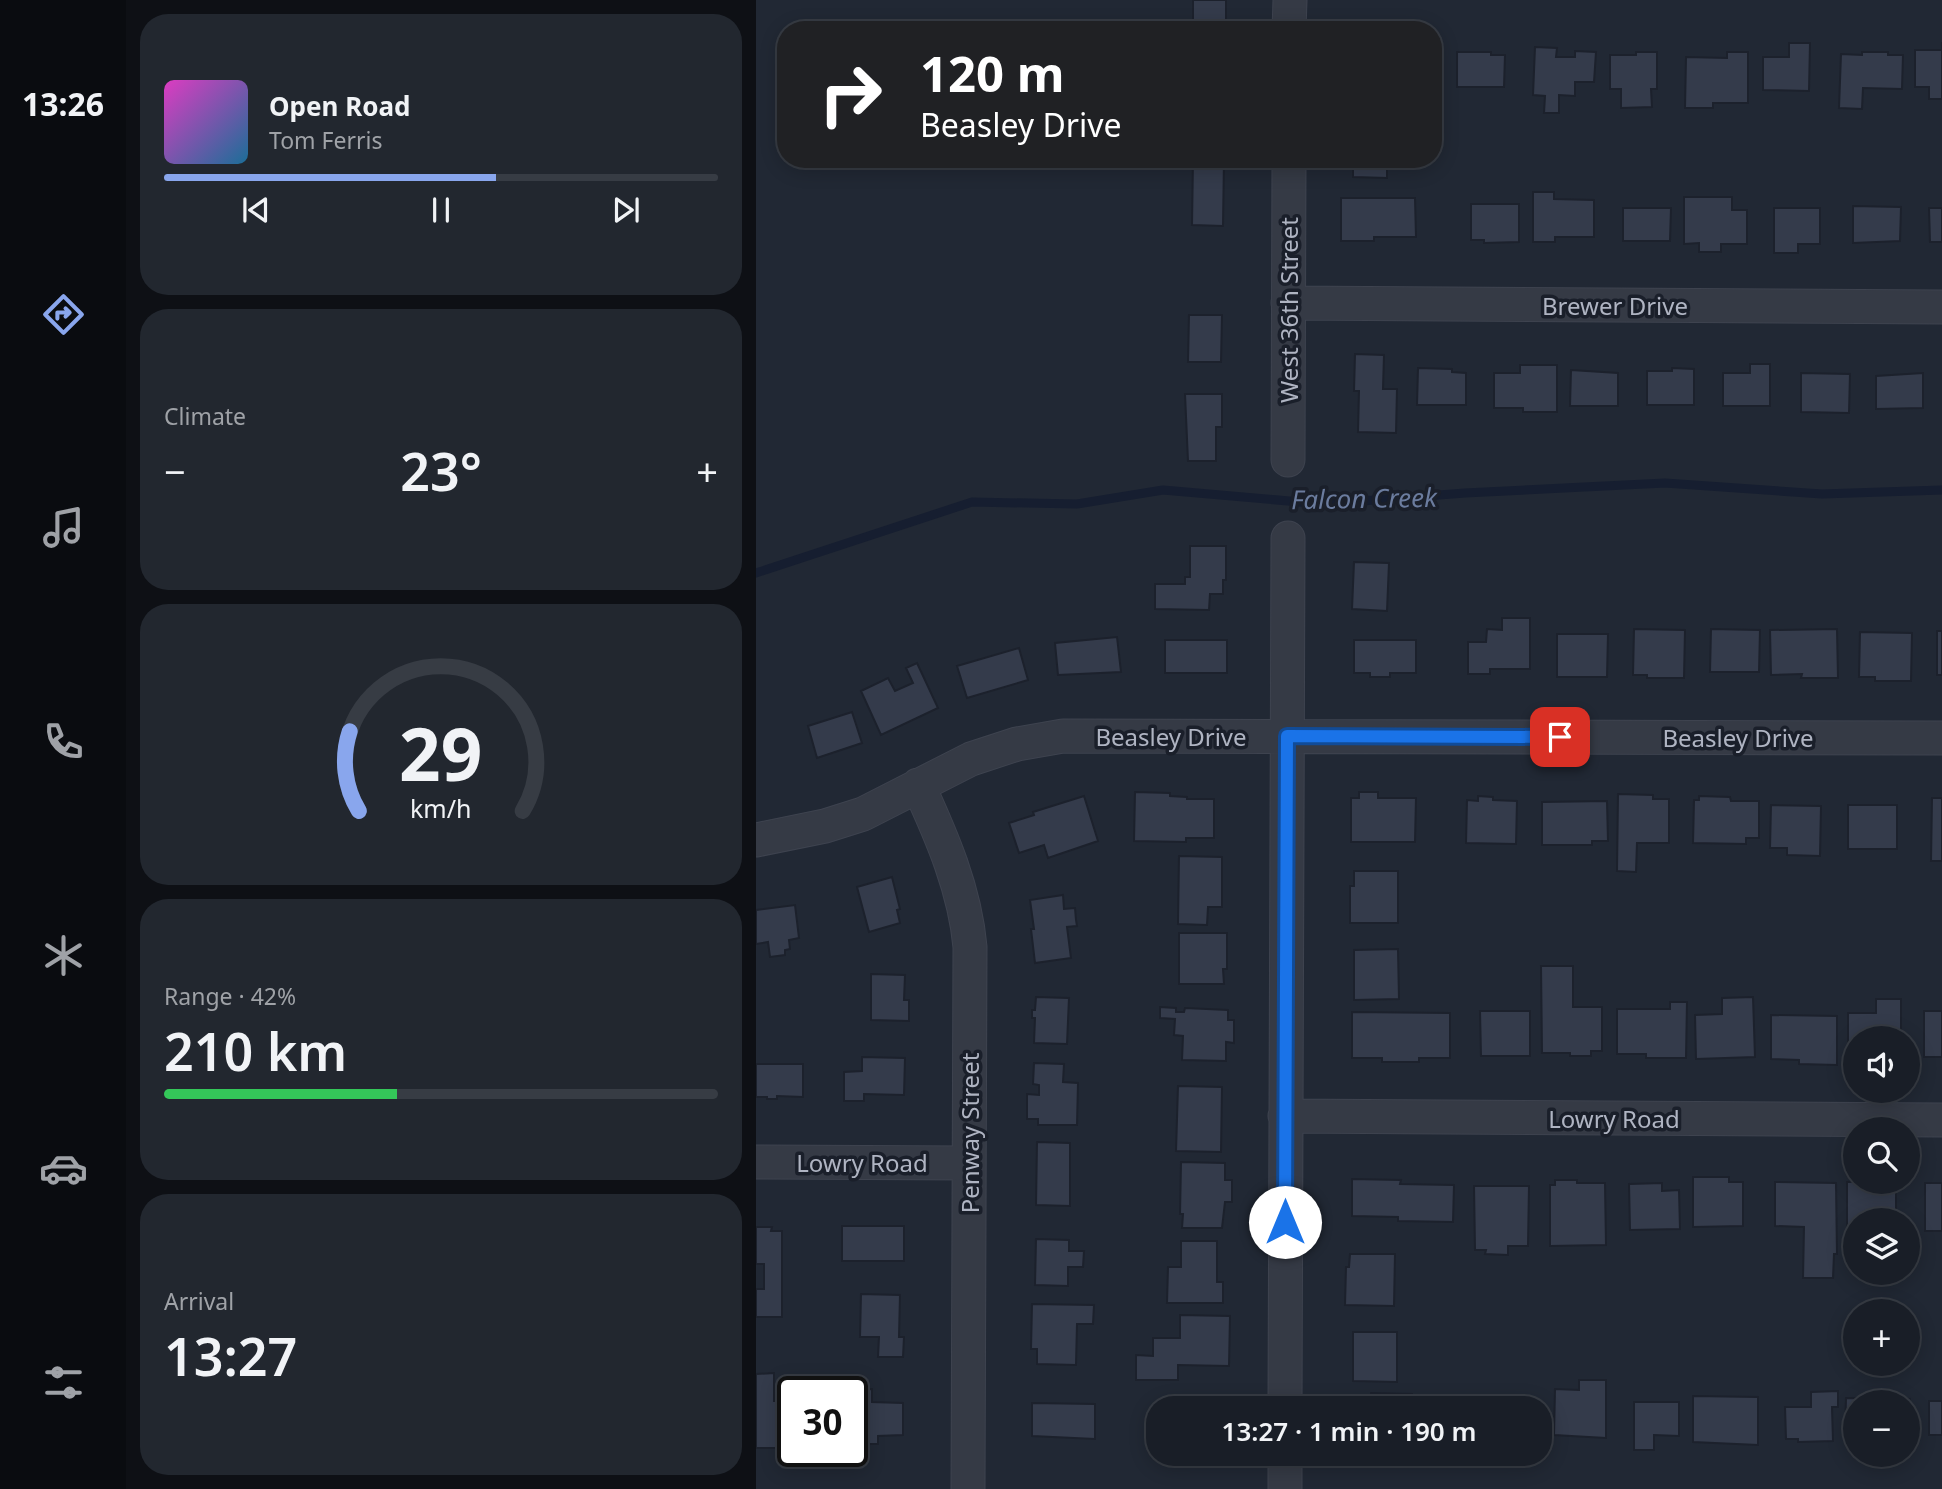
<!DOCTYPE html>
<meta charset="utf-8">
<style>
:root{--surface:#191e27;--page:#22272f;--text:#f1f3f6;--muted:#9fa2a7;--line:#373c44;--accent:#89a6ed}
body{margin:0;font-family:"Noto Sans",sans-serif;background:var(--page);color:var(--text);height:100vh;display:flex;flex-direction:column;font-size:26px;white-space:nowrap}
*{box-sizing:border-box;margin:0}
p{font-size:23px;color:var(--muted)}
.icon{flex:none;width:38px;height:38px;fill:none;stroke:currentColor;stroke-width:2;stroke-linecap:round;stroke-linejoin:round}
.map{position:relative;flex:1;overflow:hidden}
.sheet{display:flex;flex-direction:column;gap:14px;padding:14px;background:#0e1015;width:630px}
.sheet>*{flex:none}
.banner{position:absolute;left:21px;top:21px;width:665px;height:147px;border-radius:28px;box-shadow:0 4px 18px #0003,0 0 0 2px var(--line);background:#202124;color:#fff;overflow:hidden}
.tools{position:absolute;left:1087px;top:1026px;display:grid;gap:14px}
.tools a{display:grid;place-items:center;width:77px;height:77px;border-radius:50%;background:var(--surface);box-shadow:0 4px 18px #0003,0 0 0 2px var(--line);font-size:35px}
.speed{position:absolute;left:21px;top:1376px;display:flex;gap:14px;font-size:35px;font-weight:700;text-align:center}
.speed>*{display:grid;place-content:center;width:91px;height:91px;border-radius:50%;background:var(--surface);box-shadow:0 4px 18px #0003,0 0 0 2px var(--line);line-height:1}
.speed .limit{border:4px solid #111;border-radius:10px;background:#fff;color:#111}
.pin{position:absolute;display:grid;place-items:center;width:60px;height:60px;color:#fff;margin:-30px;border-radius:14px;box-shadow:0 4px 10px #0006}
.me{position:absolute;width:77px;margin:-38px;rotate:0deg;stroke-linejoin:round;filter:drop-shadow(0 0 5px #0008)}
.turn{display:flex;align-items:center;gap:24px;height:147px;padding:0 28px;font-size:32px}
.turn .icon{width:91px;height:91px;stroke-width:2.5}
.turn b{display:block;font-size:49px;line-height:60px}
.big{font-size:52px;font-weight:600;line-height:1.1}
.sheet .tile{flex:1;display:flex;flex-direction:column;justify-content:center;gap:10px;min-width:0;padding:0 24px;border-radius:28px;background:var(--page)}
.sheet .dial{align-items:center;gap:0}
.dial svg{height:182px;overflow:visible;fill:none;stroke:var(--line);stroke-width:7;stroke-linecap:round;text-anchor:middle}
.dial text{fill:var(--text);stroke:none}
.song{display:flex;align-items:center;gap:21px}
.cover{width:84px;height:84px;border-radius:10px;background:linear-gradient(135deg,hsl(310 70% 55%),hsl(200 70% 35%))}
.played{height:7px;border-radius:4px;background:linear-gradient(90deg,var(--accent) 60%,var(--line) 60%)}
.keys{display:flex;justify-content:space-around;direction:ltr}
.heat{display:flex;justify-content:space-between;align-items:center;font-size:38px;direction:ltr}
.charge{height:10px;border-radius:5px;background:linear-gradient(90deg,#34c759 42%,var(--line) 0)}
.trip{position:absolute;left:390px;top:1396px;width:406px;height:70px;border-radius:28px;background:var(--surface);box-shadow:0 4px 18px #0003,0 0 0 2px var(--line);font-weight:600;line-height:70px;text-align:center}
main{display:flex;flex:1;min-height:0}
.tabs{display:flex;flex-direction:column;width:126px;justify-content:space-around;align-items:center;background:#0a0c10;color:var(--muted)}
.tabs .icon{width:49px;height:49px}
.tabs .on{color:var(--accent)}
.tabs b{font-size:32px;color:var(--text)}
.map>svg:first-child{display:block}
</style>
<main>
<nav class="tabs">
<b>13:26</b>
<svg class="icon on" aria-label="directions" viewBox="0 0 24 24"><path d="M12 3l9 9-9 9-9-9zM9 14v-3h6M13 9l2 2-2 2"/></svg>
<svg class="icon" aria-label="music" viewBox="0 0 24 24"><path d="M9 18V5l10-2v13"/><circle cx="6" cy="18" r="3"/><circle cx="16" cy="16" r="3"/></svg>
<svg class="icon" aria-label="phone" viewBox="0 0 24 24"><path d="M5 4h4l2 5-3 2q2 4 5 5l2-3 5 2v4C11 20 4 13 5 4z"/></svg>
<svg class="icon" aria-label="climate" viewBox="0 0 24 24"><path d="M12 3v18M4 7l16 10M4 17L20 7"/></svg>
<svg class="icon" aria-label="car" viewBox="0 0 24 24"><path d="M5 17H2v-5l4-1 3-4h7l3 4 3 1v5h-3M9 17h6M6 11h13"/><circle cx="7" cy="17" r="2"/><circle cx="17" cy="17" r="2"/></svg>
<svg class="icon" aria-label="filters" viewBox="0 0 24 24"><path d="M4 7h16M4 17h16"/><circle cx="9" cy="7" r="2"/><circle cx="15" cy="17" r="2"/></svg>
</nav>
<section class="sheet">
<div class="tile">
<div class="song"><i class="cover"></i><div><b>Open Road</b><p>Tom Ferris</p></div></div>
<div class="played"></div>
<div class="keys"><svg class="icon" aria-label="previous" viewBox="0 0 24 24"><path d="M18 5L8 12l10 7zM5 5v14"/></svg><svg class="icon" aria-label="pause" viewBox="0 0 24 24"><path d="M8 5v14M16 5v14"/></svg><svg class="icon" aria-label="next" viewBox="0 0 24 24"><path d="M6 5l10 7-10 7zM19 5v14"/></svg></div>
</div>
<div class="tile"><p>Climate</p>
<div class="heat"><a>−</a><b class="big">23°</b><a>+</a></div>
</div>
<div class="tile dial"><svg viewBox="0 0 100 80">
<path d="M14 69A42 42 0 1 1 86 69"/>
<path d="M14 69A42 42 0 0 1 10 34" stroke="#89a6ed"/>
<text x="50" y="56" font-size="32" font-weight="700">29</text>
<text x="50" y="72" font-size="11">km/h</text>
</svg></div>
<div class="tile"><p>Range · 42%</p><b class="big">210 km</b><div class="charge"></div></div>
<div class="tile"><p>Arrival</p><b class="big">13:27</b></div>
</section>
<div class="map">
<svg width="1186" height="1489" viewBox="0 0 1186 1489">
<rect width="100%" height="100%" fill="#212834"/>
<g fill="none" stroke-linecap="round" stroke-linejoin="round">
<!-- stream -->
<path stroke="#161e30" stroke-width="9" d="M 0,573 L 216,502 L 321,504 L 407,490 L 567,504 L 709,493 L 909,483 L 1066,494 L 1186,490"/>
</g>
<!-- building -->
<path fill="#343b4b" stroke="#1c212c" stroke-width="2" d="M 437,0 L 470,0 L 470,30 L 437,30 Z
M 1186,42 L 1186,99 L 1173,99 L 1173,87 L 1159,87 L 1159,50 L 1186,50 Z
M 1033,43 L 1054,43 L 1053,91 L 1007,90 L 1007,57 L 1033,57 Z
M 779,47 L 801,48 L 800,57 L 819,57 L 819,51 L 840,52 L 838,82 L 819,82 L 819,96 L 803,95 L 803,113 L 788,113 L 789,96 L 777,95 Z
M 701,52 L 735,52 L 735,55 L 749,55 L 748,87 L 701,87 Z
M 880,52 L 901,52 L 901,89 L 895,89 L 896,107 L 865,108 L 865,89 L 854,89 L 854,55 L 880,55 Z
M 971,52 L 992,52 L 992,103 L 957,103 L 957,108 L 929,108 L 930,57 L 971,58 Z
M 1106,52 L 1132,52 L 1132,55 L 1147,55 L 1146,89 L 1107,88 L 1106,109 L 1083,108 L 1085,54 L 1106,55 Z
M 437,159 L 468,159 L 467,226 L 436,225 Z
M 597,159 L 631,159 L 631,178 L 597,177 Z
M 777,192 L 798,192 L 798,199 L 838,200 L 838,237 L 799,237 L 799,242 L 777,242 Z
M 928,197 L 976,197 L 976,210 L 991,210 L 991,244 L 965,244 L 965,252 L 943,252 L 943,243 L 928,244 Z
M 585,198 L 659,198 L 660,237 L 618,237 L 618,241 L 585,241 Z
M 715,204 L 763,204 L 763,242 L 728,243 L 728,240 L 715,240 Z
M 1097,206 L 1145,207 L 1144,241 L 1097,243 Z
M 867,208 L 915,208 L 914,241 L 867,241 Z
M 1018,208 L 1064,208 L 1064,244 L 1042,244 L 1042,253 L 1018,253 Z
M 1173,208 L 1186,208 L 1186,242 L 1174,242 Z
M 433,315 L 466,315 L 465,362 L 432,362 Z
M 599,354 L 628,355 L 627,389 L 641,389 L 640,433 L 602,432 L 603,391 L 598,391 Z
M 994,364 L 1014,364 L 1014,406 L 967,406 L 967,373 L 994,373 Z
M 764,365 L 801,365 L 801,412 L 767,412 L 767,408 L 738,408 L 738,373 L 764,373 Z
M 662,368 L 696,369 L 696,372 L 710,373 L 710,405 L 661,405 Z
M 916,368 L 938,369 L 938,405 L 891,405 L 891,371 L 916,371 Z
M 815,370 L 862,373 L 862,406 L 814,406 Z
M 1045,373 L 1094,374 L 1093,413 L 1045,412 Z
M 1167,373 L 1167,408 L 1120,409 L 1120,376 Z
M 429,394 L 466,394 L 466,427 L 460,427 L 460,461 L 432,461 Z
M 434,546 L 470,546 L 470,580 L 467,580 L 467,594 L 454,594 L 453,610 L 399,609 L 399,584 L 429,584 L 429,577 L 434,577 Z
M 598,562 L 633,563 L 631,611 L 596,609 Z
M 746,618 L 774,618 L 774,669 L 734,669 L 734,674 L 712,674 L 712,642 L 730,642 L 731,629 L 746,630 Z
M 878,629 L 929,630 L 928,678 L 891,678 L 891,675 L 877,675 Z
M 955,629 L 1004,630 L 1003,672 L 954,672 Z
M 1081,629 L 1082,678 L 1045,678 L 1046,674 L 1015,675 L 1014,630 Z
M 1181,631 L 1186,631 L 1186,675 L 1181,675 Z
M 1104,632 L 1156,633 L 1155,681 L 1119,681 L 1119,677 L 1103,677 Z
M 801,634 L 852,634 L 851,677 L 801,677 Z
M 361,637 L 365,672 L 302,675 L 299,643 Z
M 409,640 L 471,640 L 471,673 L 409,673 Z
M 598,640 L 660,640 L 660,673 L 634,673 L 634,677 L 614,677 L 614,673 L 598,673 Z
M 263,648 L 272,680 L 211,698 L 201,666 Z
M 161,663 L 182,708 L 125,735 L 105,691 L 132,678 L 139,691 L 157,683 L 150,668 Z
M 96,712 L 106,743 L 61,758 L 52,726 Z
M 379,792 L 414,793 L 414,796 L 431,797 L 431,799 L 458,799 L 458,838 L 430,838 L 430,842 L 378,841 Z
M 603,792 L 622,792 L 622,798 L 660,798 L 659,842 L 595,842 L 595,798 L 603,798 Z
M 862,794 L 897,795 L 897,799 L 913,799 L 913,843 L 881,843 L 880,872 L 861,871 Z
M 328,796 L 342,841 L 292,858 L 288,845 L 263,853 L 253,823 L 278,815 L 277,812 Z
M 722,796 L 737,797 L 737,800 L 761,801 L 760,844 L 710,843 L 711,800 L 722,801 Z
M 943,796 L 974,797 L 975,801 L 1003,801 L 1003,838 L 990,838 L 990,844 L 937,843 L 938,800 L 943,800 Z
M 1176,798 L 1186,798 L 1186,861 L 1175,861 Z
M 851,801 L 852,841 L 836,841 L 836,845 L 786,845 L 786,802 Z
M 1015,805 L 1065,806 L 1064,856 L 1031,855 L 1031,848 L 1014,848 Z
M 1092,805 L 1141,805 L 1141,849 L 1092,849 Z
M 423,856 L 466,857 L 466,907 L 452,907 L 451,925 L 422,924 Z
M 598,871 L 642,871 L 642,923 L 594,923 L 594,886 L 598,886 Z
M 136,877 L 144,909 L 141,910 L 144,923 L 113,932 L 101,887 Z
M 307,895 L 308,909 L 319,908 L 320,920 L 321,926 L 311,927 L 315,958 L 279,963 L 275,929 L 278,929 L 274,900 Z
M 39,905 L 43,938 L 33,940 L 34,949 L 29,950 L 29,955 L 14,957 L 12,942 L 0,944 L 0,910 Z
M 423,933 L 471,933 L 471,969 L 467,969 L 468,984 L 423,984 Z
M 642,949 L 643,999 L 598,1000 L 598,950 Z
M 785,966 L 817,966 L 817,1007 L 846,1007 L 846,1051 L 835,1051 L 835,1056 L 814,1056 L 814,1053 L 786,1053 Z
M 115,974 L 149,975 L 148,1000 L 153,1000 L 153,1021 L 115,1020 Z
M 280,997 L 313,998 L 311,1044 L 278,1043 L 279,1018 L 276,1018 L 276,1010 L 279,1010 Z
M 997,997 L 999,1057 L 940,1059 L 939,1015 L 966,1014 L 966,998 Z
M 1120,999 L 1145,999 L 1145,1038 L 1099,1038 L 1099,1058 L 1092,1058 L 1092,1013 L 1120,1013 Z
M 914,1002 L 931,1002 L 930,1058 L 890,1058 L 890,1054 L 861,1054 L 861,1009 L 914,1009 Z
M 404,1007 L 420,1008 L 420,1012 L 428,1012 L 429,1008 L 472,1010 L 472,1020 L 478,1020 L 478,1043 L 470,1042 L 470,1061 L 426,1060 L 427,1036 L 418,1035 L 419,1019 L 404,1018 Z
M 724,1011 L 774,1011 L 774,1056 L 725,1056 Z
M 1168,1011 L 1186,1011 L 1186,1057 L 1168,1057 Z
M 596,1012 L 694,1013 L 694,1058 L 663,1058 L 663,1062 L 626,1062 L 626,1058 L 596,1058 Z
M 1015,1015 L 1081,1016 L 1081,1065 L 1043,1064 L 1043,1060 L 1015,1059 Z
M 106,1057 L 149,1058 L 148,1095 L 108,1094 L 108,1101 L 88,1101 L 88,1072 L 106,1071 Z
M 278,1063 L 308,1064 L 307,1082 L 322,1083 L 321,1125 L 282,1125 L 282,1119 L 271,1119 L 271,1094 L 283,1095 L 283,1085 L 277,1084 Z
M 0,1064 L 47,1064 L 47,1097 L 21,1096 L 21,1099 L 11,1099 L 11,1097 L 0,1097 Z
M 422,1086 L 466,1087 L 465,1152 L 420,1151 Z
M 281,1142 L 314,1143 L 314,1206 L 280,1205 Z
M 425,1162 L 469,1163 L 469,1180 L 476,1180 L 476,1202 L 469,1202 L 466,1228 L 426,1228 L 427,1214 L 424,1214 Z
M 937,1177 L 973,1177 L 973,1182 L 987,1182 L 987,1226 L 937,1227 Z
M 596,1179 L 645,1180 L 644,1184 L 698,1185 L 697,1222 L 642,1221 L 642,1217 L 596,1216 Z
M 799,1180 L 821,1180 L 821,1183 L 849,1183 L 850,1245 L 794,1246 L 794,1185 L 799,1185 Z
M 1140,1181 L 1140,1220 L 1099,1220 L 1099,1228 L 1091,1228 L 1091,1182 Z
M 1019,1182 L 1080,1183 L 1081,1254 L 1078,1254 L 1077,1278 L 1047,1278 L 1048,1227 L 1019,1226 Z
M 906,1183 L 906,1191 L 923,1190 L 924,1229 L 874,1230 L 873,1184 Z
M 1169,1183 L 1186,1183 L 1186,1231 L 1169,1231 Z
M 718,1186 L 773,1186 L 772,1246 L 752,1246 L 752,1255 L 729,1254 L 730,1250 L 719,1250 Z
M 86,1226 L 148,1226 L 148,1261 L 86,1261 Z
M 0,1227 L 16,1227 L 15,1231 L 26,1231 L 26,1317 L 0,1317 L 0,1289 L 8,1289 L 8,1264 L 0,1264 Z
M 280,1239 L 313,1240 L 313,1251 L 328,1251 L 327,1267 L 312,1267 L 312,1286 L 279,1285 Z
M 425,1241 L 461,1241 L 461,1282 L 467,1282 L 467,1303 L 411,1303 L 412,1267 L 425,1267 Z
M 594,1254 L 639,1254 L 638,1306 L 589,1305 L 590,1267 L 593,1267 Z
M 105,1294 L 144,1295 L 143,1337 L 148,1337 L 147,1357 L 122,1357 L 123,1337 L 104,1337 Z
M 276,1304 L 338,1305 L 337,1324 L 321,1324 L 320,1365 L 281,1364 L 281,1349 L 275,1349 Z
M 424,1315 L 474,1316 L 473,1366 L 422,1365 L 422,1380 L 380,1380 L 380,1355 L 397,1356 L 397,1338 L 424,1338 Z
M 597,1332 L 641,1332 L 641,1382 L 597,1381 Z
M 18,1373 L 18,1401 L 37,1401 L 37,1434 L 23,1434 L 22,1448 L 0,1448 L 0,1374 Z
M 823,1380 L 850,1380 L 850,1438 L 798,1435 L 799,1389 L 823,1390 Z
M 116,1389 L 116,1402 L 147,1403 L 147,1435 L 122,1436 L 122,1444 L 100,1444 L 100,1390 Z
M 1082,1391 L 1082,1407 L 1076,1407 L 1077,1441 L 1042,1442 L 1042,1439 L 1030,1439 L 1029,1407 L 1055,1407 L 1055,1392 Z
M 615,1393 L 656,1394 L 656,1409 L 595,1409 L 615,1408 Z
M 937,1396 L 1002,1397 L 1002,1445 L 937,1442 Z
M 724,1398 L 771,1399 L 771,1409 L 723,1409 Z
M 1090,1398 L 1154,1399 L 1153,1436 L 1152,1436 L 1152,1402 L 1099,1402 L 1099,1435 L 1089,1435 Z
M 416,1401 L 463,1402 L 463,1409 L 416,1409 Z
M 1173,1401 L 1186,1401 L 1186,1435 L 1173,1435 Z
M 878,1402 L 923,1402 L 923,1436 L 898,1435 L 898,1450 L 878,1450 Z
M 276,1403 L 339,1404 L 339,1439 L 276,1436 Z"/>
<g fill="none" stroke-linecap="round" stroke-linejoin="round">
<defs>
<path id="minor" d="M 533,30 L 534,0
M 532,303 L 1186,307
M 532,460 L 533,159
M 162,785 C 186,837 209,890 214,947 L 212,1489
M 0,840 L 69,826 L 107,814 L 215,759 L 261,744 L 307,736 L 1186,738
M 529,1116 L 1186,1120
M 0,1162 L 213,1163
M 529,1409 L 532,538
M 529,1489 L 529,1454"/>
</defs>
<!-- minor casing -->
<use href="#minor" stroke="#3e434f" stroke-width="35"/>
<!-- minor -->
<use href="#minor" stroke="#353a45" stroke-width="33"/>
</g>
<g fill="none" stroke-linecap="round" stroke-linejoin="round">
<defs>
<path id="route" d="M 529,1222 L 531,736 L 804,737"/>
</defs>
<!-- route casing -->
<use href="#route" stroke="#114b97" stroke-width="18"/>
<!-- route -->
<use href="#route" stroke="#1a73e8" stroke-width="12"/>
</g>
<g text-anchor="middle" dominant-baseline="central" stroke-width="7" stroke-linejoin="round" paint-order="stroke">
<!-- street labels -->
<g font-size="24" fill="#afb4c2" stroke="#1a1f2a">
<text x="859" y="305">Brewer Drive</text>
<text transform="translate(532 310) rotate(-90)">West 36th Street</text>
<text x="415" y="736">Beasley Drive</text>
<text x="982" y="737">Beasley Drive</text>
<text x="858" y="1118">Lowry Road</text>
<text transform="translate(213 1133) rotate(-90)">Penway Street</text>
<text x="106" y="1162">Lowry Road</text>
</g>
<!-- water labels -->
<g font-size="26" font-style="italic" fill="#6b7c9e" stroke="#1a1f2a">
<text transform="translate(608 498) rotate(-1)">Falcon Creek</text>
</g>
</g>
</svg>
<div class="tools">
<a><svg class="icon" aria-label="sound" viewBox="0 0 24 24"><path d="M4 9h4l5-4v14l-5-4H4zM17 9q2 3 0 6"/></svg></a>
<a><svg class="icon" aria-label="search" viewBox="0 0 24 24"><circle cx="10" cy="10" r="6"/><path d="M15 15l6 6"/></svg></a>
<a><svg class="icon" aria-label="layers" viewBox="0 0 24 24"><path d="M12 4l9 5-9 5-9-5zM3 14l9 5 9-5"/></svg></a>
<a>+</a>
<a>−</a>
</div>
<div class="speed"><div class="limit">30</div></div>
<div class="pin" style="left:804px;top:737px;background:#d93025"><svg class="icon" aria-label="arrive" viewBox="0 0 24 24"><path d="M6 21V4h12l-3 4 3 4H6"/></svg></div>
<svg class="me" style="left:529px;top:1222px" viewBox="-20 -20 40 40"><circle r="19" fill="#fff"/><path d="M0-13L10 11 0 6-10 11z" fill="#1a73e8"/></svg>
<div class="trip">13:27 · 1 min · 190 m</div>
<div class="banner">
<div class="turn"><svg class="icon" aria-label="right" viewBox="0 0 24 24"><path d="M7 20v-9h11M14 6l5 5-5 5"/></svg><div><b>120 m</b>Beasley Drive</div></div>
</div>
</div>
</main>
